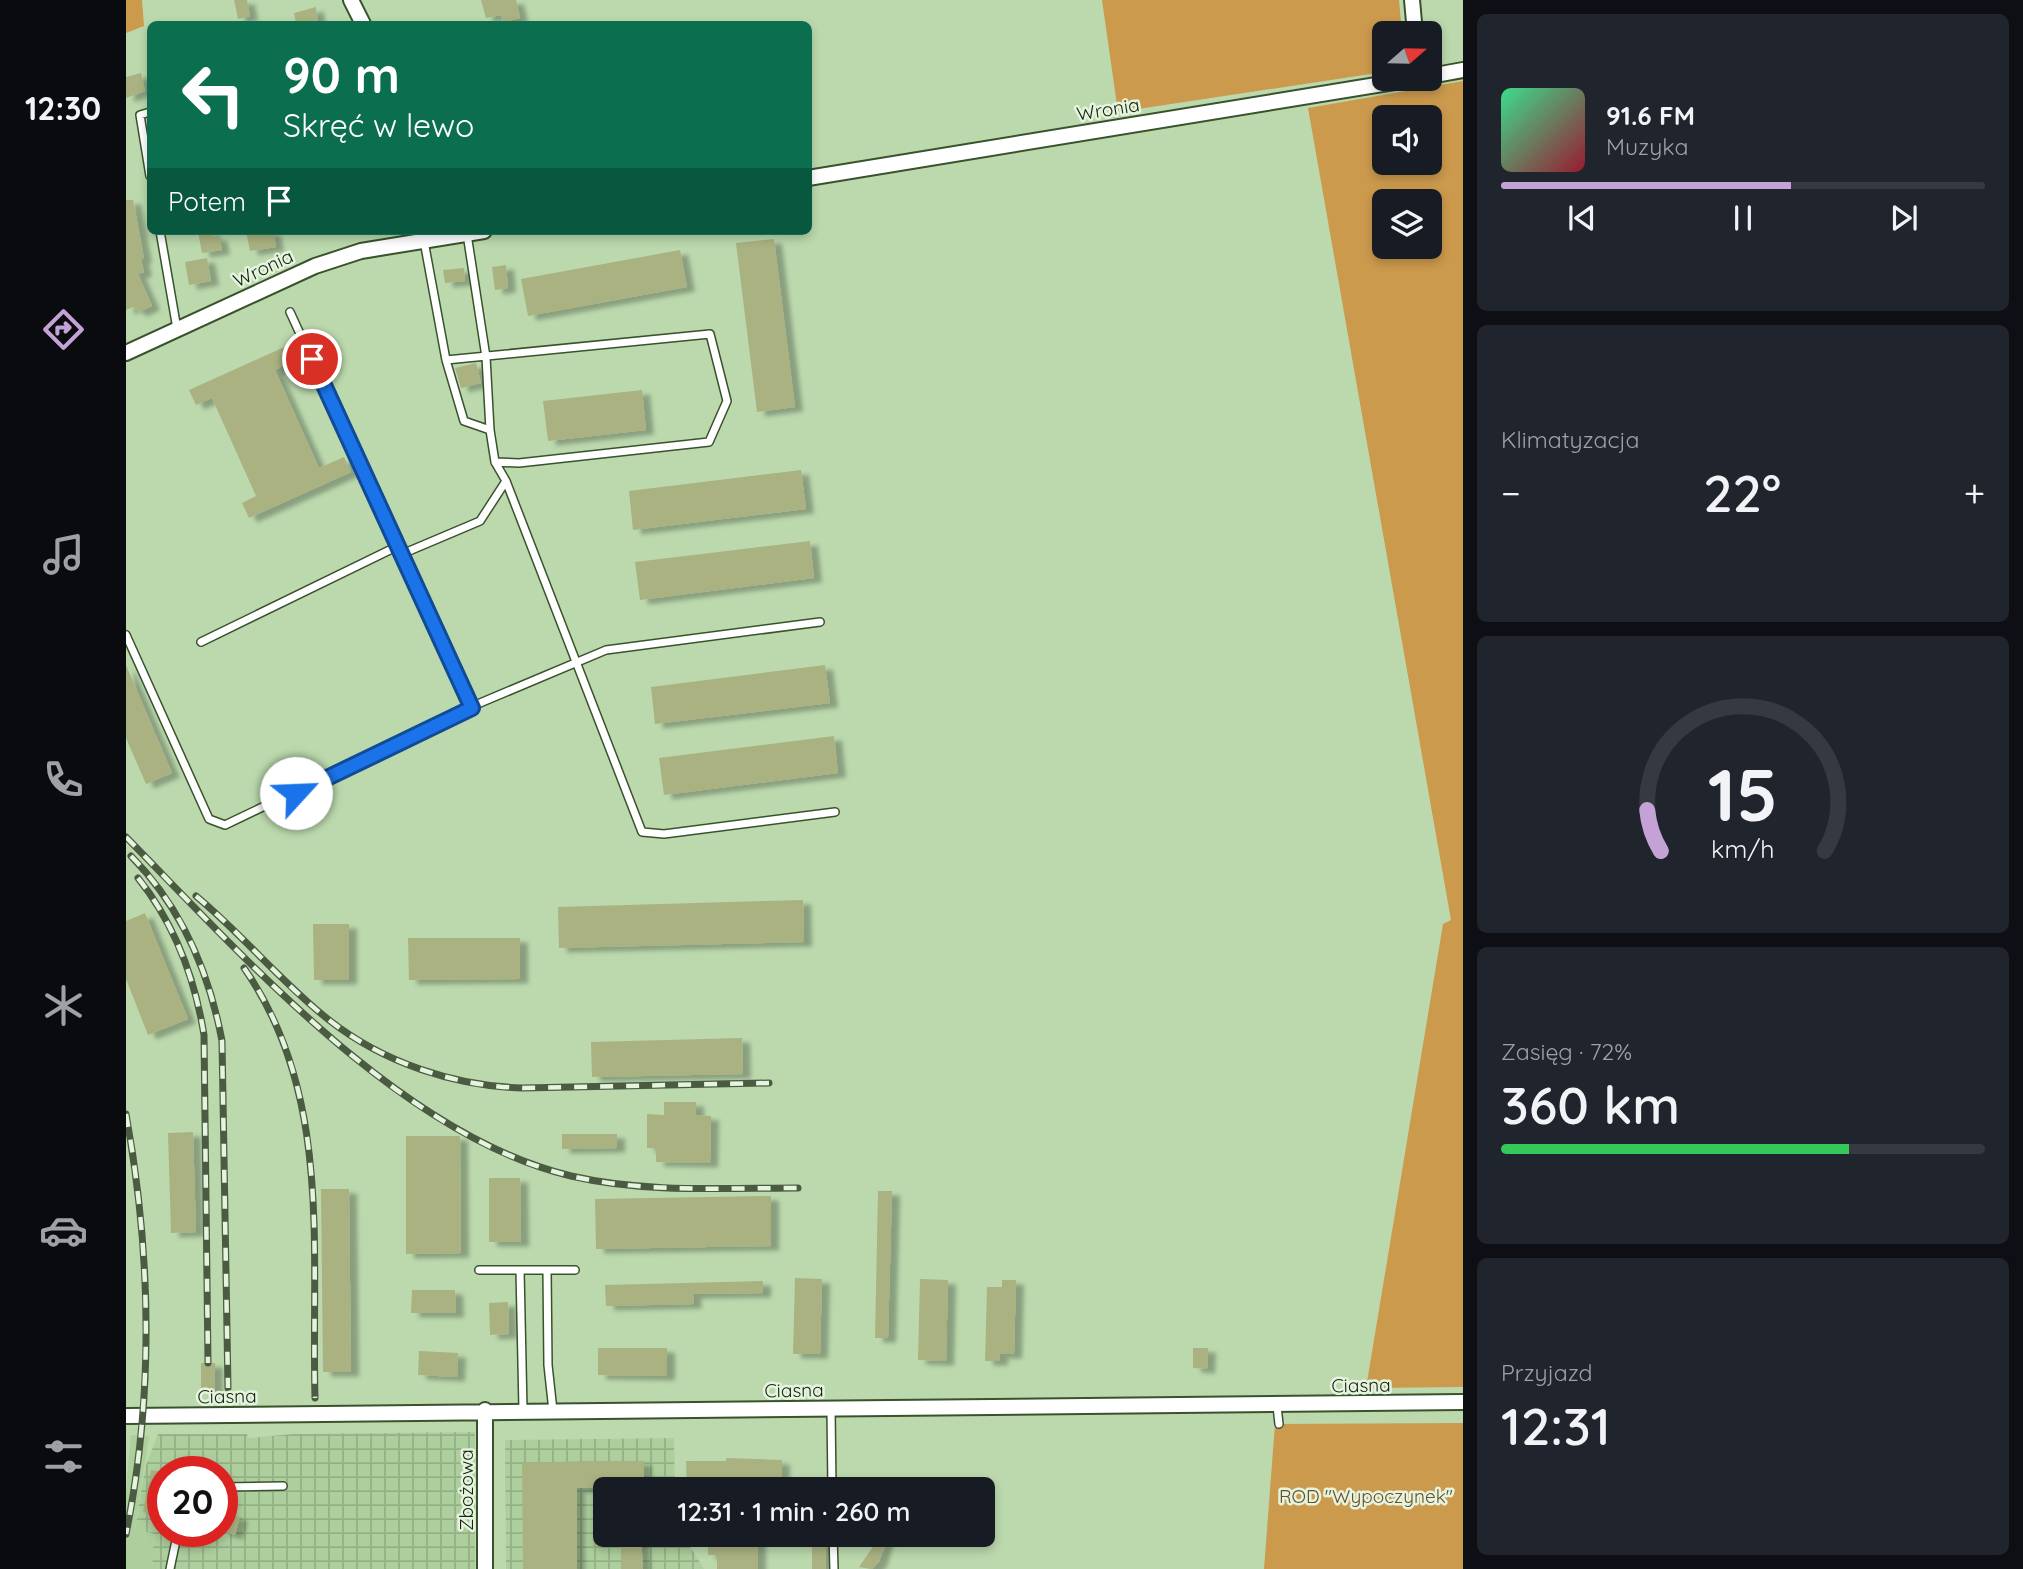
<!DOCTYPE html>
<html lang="pl">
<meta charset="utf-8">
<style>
:root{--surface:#171b24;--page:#20242c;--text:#f1f3f6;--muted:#9ea1a6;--line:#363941;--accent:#c5a2d6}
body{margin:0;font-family:Quicksand,sans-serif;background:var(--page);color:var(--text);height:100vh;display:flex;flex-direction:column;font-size:26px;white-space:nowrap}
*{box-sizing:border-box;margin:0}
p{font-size:23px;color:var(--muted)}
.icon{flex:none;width:38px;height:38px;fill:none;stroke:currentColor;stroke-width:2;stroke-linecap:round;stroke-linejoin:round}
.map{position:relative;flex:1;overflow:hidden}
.drawer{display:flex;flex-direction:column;gap:14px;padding:14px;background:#0d0f14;width:560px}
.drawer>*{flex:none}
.banner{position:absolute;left:21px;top:21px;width:665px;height:214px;border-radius:10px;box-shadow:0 4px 10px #0003;background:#0b6e4f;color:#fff;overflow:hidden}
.needle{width:46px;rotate:70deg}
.buttons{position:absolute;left:1246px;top:21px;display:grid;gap:14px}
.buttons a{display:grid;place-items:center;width:70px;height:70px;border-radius:10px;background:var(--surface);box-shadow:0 4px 10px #0003;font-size:35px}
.speed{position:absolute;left:21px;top:1456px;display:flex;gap:14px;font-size:35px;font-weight:700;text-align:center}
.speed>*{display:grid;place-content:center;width:91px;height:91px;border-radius:50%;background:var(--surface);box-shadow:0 4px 10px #0003;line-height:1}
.speed .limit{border:10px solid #d22;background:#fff;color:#111}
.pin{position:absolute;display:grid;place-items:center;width:60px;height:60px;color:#fff;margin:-30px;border:4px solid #fff;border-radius:50%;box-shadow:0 2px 7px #0007}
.me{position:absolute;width:77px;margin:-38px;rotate:65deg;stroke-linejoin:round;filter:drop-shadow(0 0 5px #0008)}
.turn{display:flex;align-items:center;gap:24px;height:147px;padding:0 21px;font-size:32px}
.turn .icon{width:91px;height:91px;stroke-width:2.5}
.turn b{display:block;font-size:49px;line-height:60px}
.then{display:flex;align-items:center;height:66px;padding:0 21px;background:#0003;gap:14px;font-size:26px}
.big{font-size:52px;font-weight:600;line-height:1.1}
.drawer .widget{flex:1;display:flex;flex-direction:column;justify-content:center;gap:10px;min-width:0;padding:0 24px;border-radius:10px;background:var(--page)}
.drawer .dial{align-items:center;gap:0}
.dial svg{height:182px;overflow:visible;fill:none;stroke:var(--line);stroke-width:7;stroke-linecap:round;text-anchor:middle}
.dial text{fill:var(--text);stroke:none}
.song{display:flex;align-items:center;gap:21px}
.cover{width:84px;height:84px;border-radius:10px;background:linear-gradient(135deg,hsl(150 70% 55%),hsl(350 70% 35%))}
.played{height:7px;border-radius:4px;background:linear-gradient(90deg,var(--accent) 60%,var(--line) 60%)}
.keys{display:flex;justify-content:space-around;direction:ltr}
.heat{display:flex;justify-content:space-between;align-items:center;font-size:38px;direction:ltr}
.charge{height:10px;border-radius:5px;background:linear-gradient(90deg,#34c759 72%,var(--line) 0)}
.trip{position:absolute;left:467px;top:1477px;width:402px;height:70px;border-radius:10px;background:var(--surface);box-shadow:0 4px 10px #0003;font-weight:600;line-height:70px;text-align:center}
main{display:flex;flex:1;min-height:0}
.tabs{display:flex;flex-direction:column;width:126px;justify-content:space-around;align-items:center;background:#090b0e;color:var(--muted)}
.tabs .icon{width:49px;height:49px}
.tabs .active{color:var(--accent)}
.tabs b{font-size:32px;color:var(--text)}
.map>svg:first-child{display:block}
</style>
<main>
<nav class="tabs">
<b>12:30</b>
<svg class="icon active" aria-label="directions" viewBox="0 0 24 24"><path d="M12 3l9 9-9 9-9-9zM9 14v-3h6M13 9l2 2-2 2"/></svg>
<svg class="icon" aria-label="music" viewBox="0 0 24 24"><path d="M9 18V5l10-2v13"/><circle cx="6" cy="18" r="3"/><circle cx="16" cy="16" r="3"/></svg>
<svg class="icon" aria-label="phone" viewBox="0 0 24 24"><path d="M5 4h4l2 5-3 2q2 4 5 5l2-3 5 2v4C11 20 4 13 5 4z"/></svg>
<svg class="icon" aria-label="climate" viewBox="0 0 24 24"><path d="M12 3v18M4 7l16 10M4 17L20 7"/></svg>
<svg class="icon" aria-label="car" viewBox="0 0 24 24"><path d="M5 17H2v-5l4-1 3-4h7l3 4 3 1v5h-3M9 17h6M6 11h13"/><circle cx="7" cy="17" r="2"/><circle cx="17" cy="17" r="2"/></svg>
<svg class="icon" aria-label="filters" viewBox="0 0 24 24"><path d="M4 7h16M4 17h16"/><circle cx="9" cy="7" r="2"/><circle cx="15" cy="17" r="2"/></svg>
</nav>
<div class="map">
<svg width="1337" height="1569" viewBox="0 0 1337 1569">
<defs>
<pattern id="industrial-grid" width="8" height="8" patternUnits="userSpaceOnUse" patternTransform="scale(1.75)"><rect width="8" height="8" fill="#adcf9d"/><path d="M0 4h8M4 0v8" fill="none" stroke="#94b186"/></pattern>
<filter id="shadow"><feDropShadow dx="8" dy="4.5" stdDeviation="2" flood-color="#0004"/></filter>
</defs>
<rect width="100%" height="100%" fill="#bbd9ad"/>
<!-- built -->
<path fill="#adcf9d" d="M 5,1435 L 23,1436 L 9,1528 L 28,1534 L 26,1569 L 0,1569 L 0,1488 Z"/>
<!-- industrial -->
<path fill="url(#industrial-grid)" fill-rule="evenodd" d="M 349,1432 L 349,1569 L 26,1569 L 28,1534 L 9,1529 L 19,1468 L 32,1434 L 121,1434 L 122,1438 L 167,1434 ZM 37,1472 L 96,1472 L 96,1531 L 37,1531 Z
M 548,1438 L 549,1489 L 480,1489 L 480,1535 L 557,1535 L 578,1569 L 380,1569 L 379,1440 Z"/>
<!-- green -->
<path fill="#cc9a4d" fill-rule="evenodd" d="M 0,0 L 16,0 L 18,26 L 0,33 Z
M 976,0 L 1273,0 L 1276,33 L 1258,33 L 1258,72 L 992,112 Z
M 1337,81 L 1337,1387 L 1240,1388 L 1317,924 L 1325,920 L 1182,108 ZM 1258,117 L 1304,117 L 1304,163 L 1258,163 ZM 1258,201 L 1304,201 L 1304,247 L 1258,247 Z
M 1337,1423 L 1337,1569 L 1138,1569 L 1149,1424 Z"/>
<!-- building -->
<path fill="#aab281" filter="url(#shadow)" d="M 108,0 L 121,0 L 124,16 L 112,19 Z
M 355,0 L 390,0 L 394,18 L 377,22 L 375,15 L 360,18 Z
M 190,7 L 192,24 L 170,24 L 168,13 Z
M 15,73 L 19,91 L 0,98 L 0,77 Z
M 0,200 L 7,200 L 18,258 L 15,259 L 18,272 L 12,274 L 26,306 L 13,312 L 7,307 L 0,310 Z
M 86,231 L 87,237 L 93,236 L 96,250 L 76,253 L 72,232 Z
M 120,231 L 147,231 L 150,247 L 124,251 Z
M 648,239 L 669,407 L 631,412 L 610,243 Z
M 554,250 L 561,287 L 402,316 L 395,279 Z
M 81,258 L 85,281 L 63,285 L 59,262 Z
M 380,265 L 382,288 L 369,290 L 366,267 Z
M 338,268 L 339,281 L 319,283 L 317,270 Z
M 165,344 L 172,359 L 149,370 L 193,468 L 218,457 L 225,472 L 123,518 L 116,503 L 130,496 L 86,398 L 70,405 L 63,390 Z
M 350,363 L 355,383 L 335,388 L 329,368 Z
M 516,390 L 520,430 L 422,441 L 417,401 Z
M 675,470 L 680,509 L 507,530 L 503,491 Z
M 684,541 L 688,578 L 514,600 L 509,562 Z
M 0,665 L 46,773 L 20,784 L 0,738 Z
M 699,665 L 704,703 L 529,724 L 525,687 Z
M 708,736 L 712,773 L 538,795 L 533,758 Z
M 677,900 L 678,942 L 433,948 L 432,907 Z
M 19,913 L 62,1019 L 22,1035 L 0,979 L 0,921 Z
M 187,924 L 223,924 L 223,980 L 188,980 Z
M 282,938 L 394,938 L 394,979 L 283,980 Z
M 616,1038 L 617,1074 L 466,1077 L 465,1042 Z
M 538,1102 L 570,1102 L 570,1115 L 585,1116 L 584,1163 L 530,1162 L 530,1148 L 521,1148 L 521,1114 L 538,1115 Z
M 67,1132 L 70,1232 L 45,1233 L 42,1133 Z
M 436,1134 L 491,1134 L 491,1148 L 436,1149 Z
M 280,1136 L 334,1136 L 335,1253 L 280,1254 Z
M 363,1178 L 394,1178 L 395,1242 L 363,1242 Z
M 195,1189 L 223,1189 L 225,1372 L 197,1372 Z
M 752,1191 L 766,1191 L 762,1338 L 749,1338 Z
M 645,1196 L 645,1246 L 470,1249 L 469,1199 Z
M 669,1278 L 696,1279 L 694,1354 L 667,1354 Z
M 794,1279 L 822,1280 L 820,1361 L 792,1360 Z
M 876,1280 L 890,1280 L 888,1354 L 874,1354 L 874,1361 L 859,1361 L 861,1287 L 876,1287 Z
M 637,1281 L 637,1293 L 567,1294 L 568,1304 L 480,1306 L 479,1285 Z
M 286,1290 L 329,1290 L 330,1313 L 285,1313 Z
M 382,1302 L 383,1334 L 364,1335 L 363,1303 Z
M 472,1348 L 541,1348 L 541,1376 L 472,1375 Z
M 1067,1348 L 1082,1348 L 1081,1369 L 1067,1368 Z
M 293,1351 L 332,1353 L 331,1377 L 292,1375 Z
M 75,1363 L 89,1363 L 89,1391 L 75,1391 Z
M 600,1458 L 656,1460 L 656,1488 L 561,1489 L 560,1461 L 600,1461 Z
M 457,1461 L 518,1461 L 518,1488 L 451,1488 L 451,1569 L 397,1569 L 396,1463 Z
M 25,1470 L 37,1472 L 37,1516 L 17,1512 Z
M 96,1512 L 114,1517 L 109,1535 L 96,1531 Z
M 582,1535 L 632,1535 L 632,1569 L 591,1569 L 591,1555 L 582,1555 Z
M 755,1535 L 761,1535 L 753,1562 L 746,1569 L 733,1567 Z
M 495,1536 L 515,1536 L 517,1569 L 495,1569 Z
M 686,1541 L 700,1541 L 700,1569 L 686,1569 Z"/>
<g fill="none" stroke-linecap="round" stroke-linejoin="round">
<defs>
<path id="service" d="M 24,112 L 14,115 L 24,176
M 34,231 L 51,329
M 341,234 L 360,357 L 364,430
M 298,241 L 320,360 L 338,421 L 364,430 L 369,462 L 380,481 L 516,832 L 538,834 L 709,812
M 164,312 L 346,708
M 320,360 L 584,334 L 601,401 L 583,442 L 393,463 L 369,462
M 276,554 L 354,521 L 380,481
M 0,635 L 83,819 L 99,825 L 354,703 L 480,650 L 694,622
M 75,642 L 272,546
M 353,1270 L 449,1270
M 394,1270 L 397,1410
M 421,1270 L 422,1365 L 427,1411
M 1151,1406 L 1153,1424
M 705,1409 L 706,1489
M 96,1487 L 157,1486
M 707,1535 L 708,1569
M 44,1569 L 52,1531"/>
<path id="minor" d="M 225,0 L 237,24
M 1286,0 L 1289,33
M 1304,76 L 1337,70
M 682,178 L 1287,79
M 0,353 L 189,266 L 235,251 L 358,231
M 359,1410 L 359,1569
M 0,1416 L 1337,1402"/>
</defs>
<!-- service casing -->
<use href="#service" stroke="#39522c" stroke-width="10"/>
<!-- minor casing -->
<use href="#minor" stroke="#39522c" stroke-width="18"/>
<!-- service -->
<use href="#service" stroke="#fff" stroke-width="7"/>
<!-- minor -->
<use href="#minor" stroke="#fff" stroke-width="14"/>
<defs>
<path id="rail" d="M 0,837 C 118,957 276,1136 445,1176 C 519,1193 596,1188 672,1188
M 5,856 C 55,907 83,971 96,1041 L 102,1388
M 12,878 C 48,923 69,979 78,1035 L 82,1363
M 70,896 C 117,935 156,983 203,1020 C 258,1063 328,1086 397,1088 L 643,1083
M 118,968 C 207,1095 185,1252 189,1398
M 0,1114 C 25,1252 28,1396 0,1534"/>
</defs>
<!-- rail casing -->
<use href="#rail" stroke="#4a5b42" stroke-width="7"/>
<!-- rail -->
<use href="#rail" stroke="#e5f4de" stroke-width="4.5" stroke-dasharray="13" stroke-linecap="butt"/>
</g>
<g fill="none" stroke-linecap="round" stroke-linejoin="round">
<defs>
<path id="route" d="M 170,793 L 346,708 L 186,359"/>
</defs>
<!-- route casing -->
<use href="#route" stroke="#114b97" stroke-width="18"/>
<!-- route -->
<use href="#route" stroke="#1a73e8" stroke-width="12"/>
</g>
<g text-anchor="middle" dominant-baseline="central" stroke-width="5" stroke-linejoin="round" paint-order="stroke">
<!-- street labels -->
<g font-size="19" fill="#172212" stroke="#e5f4de">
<text transform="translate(982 109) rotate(-9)">Wronia</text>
<text transform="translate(137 268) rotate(-25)">Wronia</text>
<text transform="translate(1235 1385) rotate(-1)">Ciasna</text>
<text transform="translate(668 1390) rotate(-1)">Ciasna</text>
<text transform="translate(101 1396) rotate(-1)">Ciasna</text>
<text transform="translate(340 1490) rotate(-90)">Zbożowa</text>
</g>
<!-- park labels -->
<g font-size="19" fill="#694e27" stroke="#e5f4de">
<text x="1240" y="1496">ROD "Wypoczynek"</text>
</g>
</g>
</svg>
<div class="buttons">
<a><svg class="needle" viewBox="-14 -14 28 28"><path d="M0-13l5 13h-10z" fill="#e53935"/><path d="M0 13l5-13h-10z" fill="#9ea1a6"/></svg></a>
<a><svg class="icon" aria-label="sound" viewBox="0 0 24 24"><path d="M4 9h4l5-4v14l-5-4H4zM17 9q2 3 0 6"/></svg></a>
<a><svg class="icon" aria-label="layers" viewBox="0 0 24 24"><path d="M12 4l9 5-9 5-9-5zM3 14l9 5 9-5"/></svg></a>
</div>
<div class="speed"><div class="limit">20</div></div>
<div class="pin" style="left:186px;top:359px;background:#d93025"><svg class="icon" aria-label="arrive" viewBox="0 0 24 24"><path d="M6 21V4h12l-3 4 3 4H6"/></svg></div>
<svg class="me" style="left:170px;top:793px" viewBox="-20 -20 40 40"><circle r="19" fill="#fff"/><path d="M0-13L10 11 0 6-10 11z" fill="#1a73e8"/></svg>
<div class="trip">12:31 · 1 min · 260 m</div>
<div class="banner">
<div class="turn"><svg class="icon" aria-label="left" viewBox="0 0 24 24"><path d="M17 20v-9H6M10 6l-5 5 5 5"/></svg><div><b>90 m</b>Skręć w lewo</div></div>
<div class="then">Potem<svg class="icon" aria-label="arrive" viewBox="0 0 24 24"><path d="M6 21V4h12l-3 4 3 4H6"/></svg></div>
</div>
</div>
<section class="drawer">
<div class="widget">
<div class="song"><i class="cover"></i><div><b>91.6 FM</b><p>Muzyka</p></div></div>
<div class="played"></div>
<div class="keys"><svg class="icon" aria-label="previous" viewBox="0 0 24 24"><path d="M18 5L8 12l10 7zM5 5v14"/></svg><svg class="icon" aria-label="pause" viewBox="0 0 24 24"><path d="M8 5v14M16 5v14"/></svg><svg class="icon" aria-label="next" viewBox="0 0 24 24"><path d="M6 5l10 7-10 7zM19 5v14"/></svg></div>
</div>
<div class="widget"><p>Klimatyzacja</p>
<div class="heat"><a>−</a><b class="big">22°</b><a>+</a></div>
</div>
<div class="widget dial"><svg viewBox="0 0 100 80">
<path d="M14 69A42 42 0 1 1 86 69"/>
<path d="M14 69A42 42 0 0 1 8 51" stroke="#c5a2d6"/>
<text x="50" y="56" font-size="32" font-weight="700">15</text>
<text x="50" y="72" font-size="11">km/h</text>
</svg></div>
<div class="widget"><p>Zasięg · 72%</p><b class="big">360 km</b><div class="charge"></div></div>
<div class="widget"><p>Przyjazd</p><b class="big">12:31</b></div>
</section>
</main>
